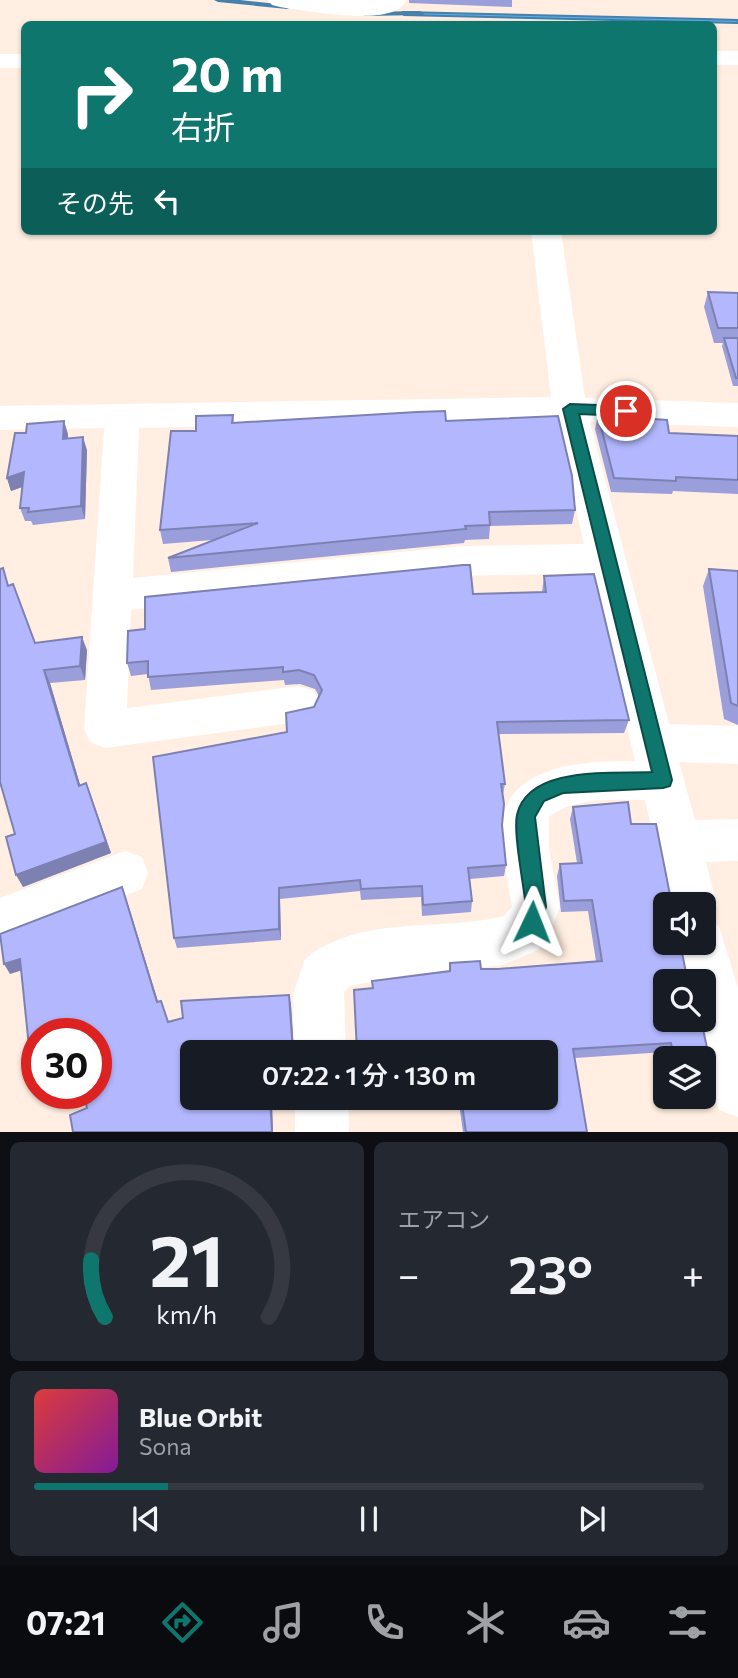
<!DOCTYPE html>
<html lang="ja">
<meta charset="utf-8">
<style>
:root{--surface:#171b24;--page:#242831;--text:#f1f3f6;--muted:#9ea1a6;--line:#363941;--accent:#0f766e}
body{margin:0;font-family:Commissioner,"Noto Sans JP",sans-serif;background:var(--page);color:var(--text);height:100vh;display:flex;flex-direction:column;font-size:26px;white-space:nowrap}
*{box-sizing:border-box;margin:0}
p{font-size:23px;color:var(--muted)}
.icon{flex:none;width:38px;height:38px;fill:none;stroke:currentColor;stroke-width:2;stroke-linecap:round;stroke-linejoin:round}
.map{position:relative;height:1132px;overflow:hidden}
.drawer{display:flex;flex-direction:column;gap:10px;padding:10px;background:#0d0f14;flex:1}
.drawer>*{flex:none}
.hud{position:absolute;left:21px;top:21px;width:696px;height:214px;border-radius:10px;box-shadow:0 2px 5px #0004;background:#0f766e;color:#fff;overflow:hidden}
.controls{position:absolute;left:653px;top:892px;display:grid;gap:14px}
.controls a{display:grid;place-items:center;width:63px;height:63px;border-radius:10px;background:var(--surface);box-shadow:0 2px 5px #0004;font-size:35px}
.speed{position:absolute;left:21px;top:1018px;display:flex;gap:14px;font-size:35px;font-weight:700;text-align:center}
.speed>*{display:grid;place-content:center;width:91px;height:91px;border-radius:50%;background:var(--surface);box-shadow:0 2px 5px #0004;line-height:1}
.speed .limit{border:10px solid #d22;background:#fff;color:#111}
.pin{position:absolute;display:grid;place-items:center;width:60px;height:60px;color:#fff;margin:-30px;border:4px solid #fff;border-radius:50%;box-shadow:0 2px 7px #0007}
.me{position:absolute;width:77px;margin:-38px;rotate:2deg;stroke-linejoin:round;filter:drop-shadow(0 0 5px #0008)}
.turn{display:flex;align-items:center;gap:24px;height:147px;padding:0 35px;font-size:32px}
.turn .icon{width:91px;height:91px;stroke-width:2.5}
.turn b{display:block;font-size:49px;line-height:60px}
.then{display:flex;align-items:center;height:66px;padding:0 35px;background:#0003;gap:14px;font-size:26px}
.big{font-size:52px;font-weight:600;line-height:1.1}
.drawer .card{flex:1;display:flex;flex-direction:column;justify-content:center;gap:10px;min-width:0;padding:0 24px;border-radius:10px;background:var(--page)}
.drawer .dial{align-items:center;gap:0}
.dial svg{height:182px;overflow:visible;fill:none;stroke:var(--line);stroke-width:7;stroke-linecap:round;text-anchor:middle}
.dial text{fill:var(--text);stroke:none}
.song{display:flex;align-items:center;gap:21px}
.cover{width:84px;height:84px;border-radius:10px;background:linear-gradient(135deg,hsl(0 70% 55%),hsl(290 70% 35%))}
.played{height:7px;border-radius:4px;background:linear-gradient(90deg,var(--accent) 20%,var(--line) 20%)}
.keys{display:flex;justify-content:space-around;direction:ltr}
.heat{display:flex;justify-content:space-between;align-items:center;font-size:38px;direction:ltr}
.drawer .tiles{flex:1;display:grid;gap:10px;grid-template-columns:1fr 1fr}
.card:last-child{grid-column:span 2}
.trip{position:absolute;left:180px;top:1040px;width:378px;height:70px;border-radius:10px;background:var(--surface);box-shadow:0 2px 5px #0004;font-weight:600;line-height:70px;text-align:center}
.tabs{display:flex;height:112px;justify-content:space-around;align-items:center;background:#090b0e;color:var(--muted)}
.tabs .icon{width:49px;height:49px}
.tabs .on{color:var(--accent)}
.tabs b{font-size:32px;color:var(--text)}
.map>svg:first-child{display:block}
</style>
<div class="map">
<svg width="738" height="1132" viewBox="0 0 738 1132">
<rect width="100%" height="100%" fill="#ffeee1"/>
<!-- water -->
<path fill="#57afee" stroke="#4581ac" stroke-width="2" d="M 403,12 L 705,19 L 738,20 L 738,23 L 404,15 Z"/>
<g fill="none" stroke-linecap="round" stroke-linejoin="round">
<!-- stream -->
<path fill="#4581ac" fill-rule="evenodd" d="M 214,0 L 240,0 L 287,5 L 291,7 L 287,9 L 218,2 Z
M 420,11 L 424,13 L 423,15 L 365,16 L 361,14 L 365,12 Z"/>
<!-- minor -->
<path fill="#fff" fill-rule="evenodd" d="M 268,0 L 406,0 C 397,29 303,10 280,7 L 272,5 Z
M 714,51 L 738,51 L 738,65 L 714,65 Z
M 0,54 L 24,54 L 24,68 L 0,68 Z
M 531,231 L 561,231 L 585,398 L 738,403 L 738,427 L 590,422 L 669,724 L 738,726 L 738,764 L 679,762 L 695,820 L 738,819 L 738,861 L 706,862 L 717,905 L 709,922 L 719,926 L 738,988 L 738,1117 L 719,1110 L 712,1091 L 695,1020 L 704,1020 L 704,982 L 687,982 L 678,943 L 704,943 L 704,905 L 669,905 L 645,800 C 613,800 575,797 549,817 L 549,849 L 560,907 L 549,936 L 538,950 L 503,965 L 406,975 L 350,986 L 344,992 L 346,1052 L 294,1052 L 293,994 L 305,959 C 360,914 440,932 504,916 L 512,907 C 508,881 501,854 502,827 C 505,763 587,761 635,761 L 591,573 L 461,576 L 131,610 L 127,708 L 299,686 L 314,691 L 320,704 L 314,717 L 299,722 L 105,748 L 90,742 L 84,729 L 104,428 L 0,430 L 0,406 L 551,397 ZM 556,421 L 584,544 L 461,546 L 133,578 L 139,428 Z
M 125,851 L 142,857 L 148,873 L 142,889 L 0,944 L 0,898 Z
M 295,1097 L 348,1097 L 349,1132 L 295,1132 Z"/>
</g>
<!-- wall -->
<path fill="#9a9eda" d="M 409,0 L 512,0 L 512,7 L 409,3 Z
M 708,292 L 738,293 L 738,386 L 733,386 L 722,346 L 723,343 L 714,343 L 704,307 Z
M 233,415 L 234,423 L 446,421 L 575,510 L 572,524 L 490,526 L 489,539 L 465,540 L 464,543 L 171,572 L 168,558 L 212,540 L 163,544 L 160,530 L 196,431 Z
M 598,415 L 669,433 L 738,436 L 738,494 L 673,491 L 672,494 L 611,492 L 595,429 Z
M 68,434 L 68,438 L 87,450 L 85,519 L 33,525 L 31,521 L 25,521 L 20,508 L 22,487 L 11,491 L 7,478 Z
M 709,569 L 738,571 L 738,725 L 724,719 L 703,586 Z
M 544,576 L 629,720 L 624,733 L 498,734 L 505,784 L 503,794 L 502,825 L 506,865 L 504,876 L 470,879 L 472,901 L 471,912 L 422,916 L 421,897 L 361,900 L 360,891 L 280,899 L 281,940 L 177,948 L 174,938 L 287,732 L 314,707 L 319,696 L 315,689 L 300,684 L 285,685 L 284,680 L 151,690 L 148,674 L 131,676 L 127,663 L 473,594 L 542,592 Z
M 10,585 L 35,643 L 87,650 L 85,680 L 50,683 L 80,785 L 91,796 L 111,853 L 23,887 L 15,834 Z
M 573,807 L 631,824 L 665,982 L 711,1066 L 704,1075 L 704,1059 L 666,1059 L 665,1052 L 575,1058 L 587,1132 L 463,1132 L 458,1097 L 546,1097 L 372,988 L 372,981 L 449,972 L 450,963 L 481,969 L 498,969 L 596,961 L 588,911 L 561,912 L 557,876 L 560,864 L 577,863 L 570,819 Z"/>
<!-- shaded-wall -->
<path fill="#7d81b2" d="M 64,421 L 68,434 L 67,452 L 63,439 Z
M 83,437 L 87,450 L 85,519 L 81,506 Z
M 24,472 L 28,485 L 11,491 L 7,478 Z
M 82,637 L 87,650 L 85,680 L 80,666 Z
M 44,670 L 50,683 L 84,798 L 79,786 Z
M 86,783 L 111,853 L 23,887 L 16,875 Z
M 122,887 L 126,898 L 161,1011 L 157,1002 Z
M 279,888 L 280,899 L 281,940 L 279,929 Z
M 20,959 L 26,969 L 10,974 L 4,964 Z
M 289,995 L 291,1004 L 294,1052 L 293,1052 Z
M 37,1044 L 37,1055 L 36,1055 L 29,1047 Z
M 270,1097 L 272,1097 L 273,1132 L 272,1132 Z"/>
<!-- building -->
<path fill="#b3b8fe" stroke="#7d81b2" stroke-width="2" d="M 708,292 L 738,293 L 738,328 L 718,328 Z
M 724,338 L 738,338 L 738,378 L 736,378 Z
M 445,411 L 446,421 L 558,416 L 572,476 L 575,510 L 489,512 L 490,525 L 465,526 L 466,529 L 168,558 L 258,523 L 160,530 L 171,431 L 196,431 L 196,416 L 233,415 L 232,423 L 417,412 Z
M 598,415 L 667,420 L 669,433 L 738,436 L 738,480 L 676,477 L 676,481 L 614,478 Z
M 64,421 L 63,439 L 83,437 L 81,506 L 28,512 L 29,508 L 20,508 L 24,472 L 7,478 L 15,433 L 26,433 L 27,424 Z
M 463,565 L 470,565 L 473,594 L 546,592 L 544,576 L 594,574 L 629,720 L 497,722 L 505,784 L 501,784 L 504,804 L 502,825 L 506,865 L 468,868 L 472,901 L 423,905 L 422,886 L 361,889 L 360,880 L 279,888 L 279,929 L 174,938 L 153,757 L 287,732 L 286,713 L 314,707 L 322,690 L 314,675 L 299,670 L 283,672 L 283,667 L 148,677 L 148,661 L 127,663 L 128,631 L 145,629 L 145,597 Z
M 3,568 L 8,586 L 13,584 L 35,643 L 82,637 L 80,666 L 44,670 L 79,786 L 86,783 L 106,842 L 16,875 L 6,837 L 15,834 L 0,782 L 0,569 Z
M 709,569 L 738,571 L 738,706 L 731,703 Z
M 628,802 L 631,824 L 656,824 L 672,905 L 665,905 L 665,943 L 680,943 L 688,982 L 665,982 L 665,1020 L 701,1020 L 711,1066 L 704,1067 L 704,1059 L 674,1059 L 671,1043 L 573,1049 L 587,1132 L 466,1132 L 461,1097 L 546,1097 L 546,1052 L 357,1052 L 354,990 L 373,988 L 372,981 L 450,971 L 450,963 L 480,961 L 481,969 L 498,969 L 602,961 L 592,900 L 564,901 L 560,864 L 582,863 L 573,807 Z
M 122,887 L 157,1002 L 161,1001 L 168,1022 L 183,1018 L 181,1001 L 289,995 L 293,1052 L 192,1052 L 192,1097 L 270,1097 L 272,1132 L 73,1132 L 70,1115 L 87,1108 L 84,1094 L 96,1094 L 96,1034 L 37,1034 L 37,1045 L 37,1044 L 29,1047 L 20,959 L 4,964 L 0,934 Z"/>
<!-- route -->
<path fill="#0f766e" stroke="#0a4d48" stroke-width="2" d="M 570,404 L 626,406 L 633,411 L 626,416 L 579,414 L 672,780 L 670,786 L 663,788 L 563,793 L 544,801 L 535,817 L 546,907 L 539,929 L 532,932 L 525,929 L 522,922 L 526,907 C 524,887 513,832 517,815 C 528,765 613,774 652,772 L 563,409 Z"/>
</svg>
<div class="controls">
<a><svg class="icon" aria-label="sound" viewBox="0 0 24 24"><path d="M4 9h4l5-4v14l-5-4H4zM17 9q2 3 0 6"/></svg></a>
<a><svg class="icon" aria-label="search" viewBox="0 0 24 24"><circle cx="10" cy="10" r="6"/><path d="M15 15l6 6"/></svg></a>
<a><svg class="icon" aria-label="layers" viewBox="0 0 24 24"><path d="M12 4l9 5-9 5-9-5zM3 14l9 5 9-5"/></svg></a>
</div>
<div class="speed"><div class="limit">30</div></div>
<div class="pin" style="left:626px;top:411px;background:#d93025"><svg class="icon" aria-label="arrive" viewBox="0 0 24 24"><path d="M6 21V4h12l-3 4 3 4H6"/></svg></div>
<svg class="me" style="left:532px;top:922px" viewBox="-20 -20 40 40"><path d="M0-17L14 15 0 8-14 15z" fill="#0f766e" stroke="#fff" stroke-width="4"/></svg>
<div class="trip">07:22 · 1 分 · 130 m</div>
<div class="hud">
<div class="turn"><svg class="icon" aria-label="right" viewBox="0 0 24 24"><path d="M7 20v-9h11M14 6l5 5-5 5"/></svg><div><b>20 m</b>右折</div></div>
<div class="then">その先<svg class="icon" aria-label="left" viewBox="0 0 24 24"><path d="M17 20v-9H6M10 6l-5 5 5 5"/></svg></div>
</div>
</div>
<section class="drawer">
<div class="tiles">
<div class="card dial"><svg viewBox="0 0 100 80">
<path d="M14 69A42 42 0 1 1 86 69"/>
<path d="M14 69A42 42 0 0 1 8 44" stroke="#0f766e"/>
<text x="50" y="56" font-size="32" font-weight="700">21</text>
<text x="50" y="72" font-size="11">km/h</text>
</svg></div>
<div class="card"><p>エアコン</p>
<div class="heat"><a>−</a><b class="big">23°</b><a>+</a></div>
</div>
<div class="card">
<div class="song"><i class="cover"></i><div><b>Blue Orbit</b><p>Sona</p></div></div>
<div class="played"></div>
<div class="keys"><svg class="icon" aria-label="previous" viewBox="0 0 24 24"><path d="M18 5L8 12l10 7zM5 5v14"/></svg><svg class="icon" aria-label="pause" viewBox="0 0 24 24"><path d="M8 5v14M16 5v14"/></svg><svg class="icon" aria-label="next" viewBox="0 0 24 24"><path d="M6 5l10 7-10 7zM19 5v14"/></svg></div>
</div>
</div>
</section>
<nav class="tabs">
<b>07:21</b>
<svg class="icon on" aria-label="directions" viewBox="0 0 24 24"><path d="M12 3l9 9-9 9-9-9zM9 14v-3h6M13 9l2 2-2 2"/></svg>
<svg class="icon" aria-label="music" viewBox="0 0 24 24"><path d="M9 18V5l10-2v13"/><circle cx="6" cy="18" r="3"/><circle cx="16" cy="16" r="3"/></svg>
<svg class="icon" aria-label="phone" viewBox="0 0 24 24"><path d="M5 4h4l2 5-3 2q2 4 5 5l2-3 5 2v4C11 20 4 13 5 4z"/></svg>
<svg class="icon" aria-label="climate" viewBox="0 0 24 24"><path d="M12 3v18M4 7l16 10M4 17L20 7"/></svg>
<svg class="icon" aria-label="car" viewBox="0 0 24 24"><path d="M5 17H2v-5l4-1 3-4h7l3 4 3 1v5h-3M9 17h6M6 11h13"/><circle cx="7" cy="17" r="2"/><circle cx="17" cy="17" r="2"/></svg>
<svg class="icon" aria-label="filters" viewBox="0 0 24 24"><path d="M4 7h16M4 17h16"/><circle cx="9" cy="7" r="2"/><circle cx="15" cy="17" r="2"/></svg>
</nav>
